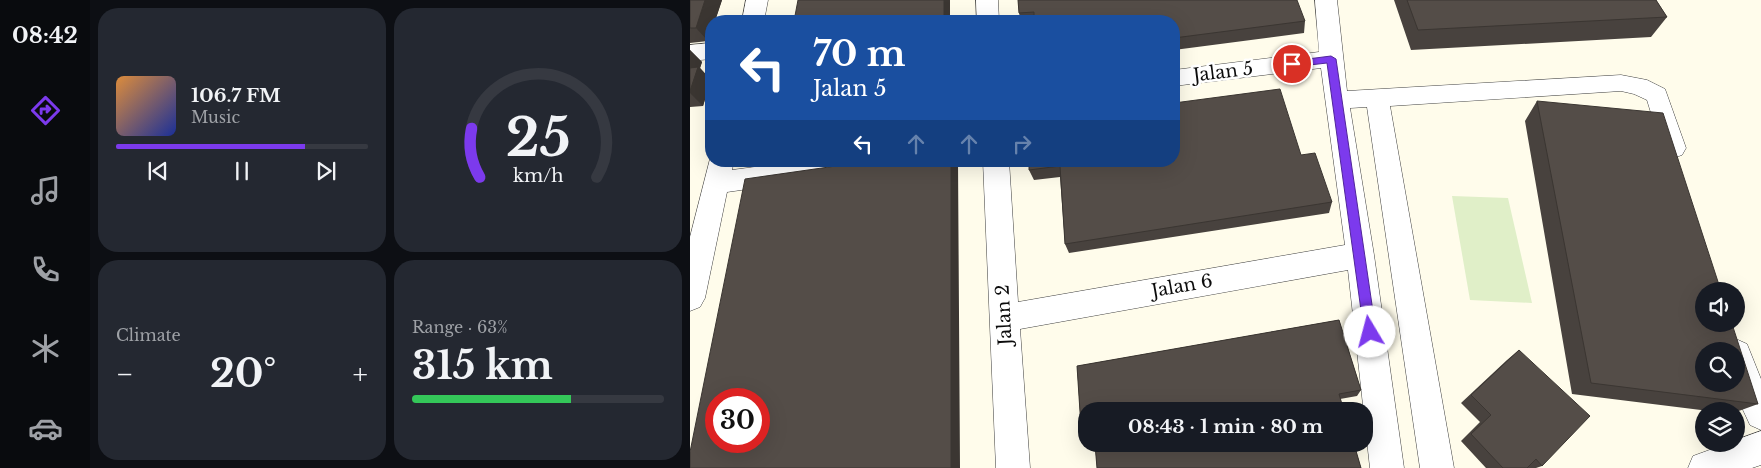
<!DOCTYPE html>
<meta charset="utf-8">
<style>
:root{--surface:#171b24;--page:#242831;--text:#f1f3f6;--muted:#9ea1a6;--line:#363941;--accent:#7c3aed}
body{margin:0;font-family:"Libre Baskerville",serif;background:var(--page);color:var(--text);height:100vh;display:flex;flex-direction:column;font-size:19px;white-space:nowrap}
*{box-sizing:border-box;margin:0}
p{font-size:16px;color:var(--muted)}
.icon{flex:none;width:28px;height:28px;fill:none;stroke:currentColor;stroke-width:2;stroke-linecap:round;stroke-linejoin:round}
.map{position:relative;flex:1;overflow:hidden}
.details{display:flex;flex-direction:column;gap:8px;padding:8px;background:#0d0f14;width:600px}
.details>*{flex:none}
.hud{position:absolute;left:15px;top:15px;width:475px;height:152px;border-radius:20px;box-shadow:0 5px 20px #0002;background:#1a4fa0;color:#fff;overflow:hidden}
.tools{position:absolute;left:1005px;top:282px;display:grid;gap:10px}
.tools a{display:grid;place-items:center;width:50px;height:50px;border-radius:50%;background:var(--surface);box-shadow:0 5px 20px #0002;font-size:25px}
.speed{position:absolute;left:15px;top:388px;display:flex;gap:10px;font-size:25px;font-weight:700;text-align:center}
.speed>*{display:grid;place-content:center;width:65px;height:65px;border-radius:50%;background:var(--surface);box-shadow:0 5px 20px #0002;line-height:1}
.speed .limit{border:8px solid #d22;background:#fff;color:#111}
.pin{position:absolute;display:grid;place-items:center;width:42px;height:42px;color:#fff;margin:-21px;border:2px solid #fff;border-radius:50%;box-shadow:0 1px 5px #0007}
.me{position:absolute;width:55px;margin:-28px;rotate:352deg;stroke-linejoin:round;filter:drop-shadow(0 0 4px #0008)}
.turn{display:flex;align-items:center;gap:18px;height:105px;padding:0 25px;font-size:22px}
.turn .icon{width:65px;height:65px;stroke-width:2.5}
.turn b{display:block;font-size:35px;line-height:42px}
.lanes{display:flex;align-items:center;height:48px;padding:0 25px;background:#0003;justify-content:center;gap:25px;direction:ltr}
.lanes .off{opacity:.35}
.big{font-size:38px;font-weight:700;line-height:1.1}
.details .tile{flex:1;display:flex;flex-direction:column;justify-content:center;gap:8px;min-width:0;padding:0 18px;border-radius:20px;background:var(--page)}
.details .dial{align-items:center;gap:0}
.dial svg{height:130px;overflow:visible;fill:none;stroke:var(--line);stroke-width:7;stroke-linecap:round;text-anchor:middle}
.dial text{fill:var(--text);stroke:none}
.song{display:flex;align-items:center;gap:15px}
.cover{width:60px;height:60px;border-radius:8px;background:linear-gradient(135deg,hsl(30 70% 55%),hsl(230 70% 35%))}
.played{height:5px;border-radius:2px;background:linear-gradient(90deg,var(--accent) 75%,var(--line) 75%)}
.keys{display:flex;justify-content:space-around;direction:ltr}
.heat{display:flex;justify-content:space-between;align-items:center;font-size:28px;direction:ltr}
.charge{height:8px;border-radius:4px;background:linear-gradient(90deg,#34c759 63%,var(--line) 0)}
.details .tiles{flex:1;display:grid;gap:8px;grid-template-columns:repeat(2,1fr)}
.trip{position:absolute;left:388px;top:402px;width:295px;height:50px;border-radius:20px;background:var(--surface);box-shadow:0 5px 20px #0002;font-weight:700;line-height:50px;text-align:center}
main{display:flex;flex:1;min-height:0}
.tabs{display:flex;flex-direction:column;width:90px;justify-content:space-around;align-items:center;background:#090b0e;color:var(--muted)}
.tabs .icon{width:35px;height:35px}
.tabs .on{color:var(--accent)}
.tabs b{font-size:22px;color:var(--text)}
.map>svg:first-child{display:block}
</style>
<main>
<nav class="tabs">
<b>08:42</b>
<svg class="icon on" aria-label="directions" viewBox="0 0 24 24"><path d="M12 3l9 9-9 9-9-9zM9 14v-3h6M13 9l2 2-2 2"/></svg>
<svg class="icon" aria-label="music" viewBox="0 0 24 24"><path d="M9 18V5l10-2v13"/><circle cx="6" cy="18" r="3"/><circle cx="16" cy="16" r="3"/></svg>
<svg class="icon" aria-label="phone" viewBox="0 0 24 24"><path d="M5 4h4l2 5-3 2q2 4 5 5l2-3 5 2v4C11 20 4 13 5 4z"/></svg>
<svg class="icon" aria-label="climate" viewBox="0 0 24 24"><path d="M12 3v18M4 7l16 10M4 17L20 7"/></svg>
<svg class="icon" aria-label="car" viewBox="0 0 24 24"><path d="M5 17H2v-5l4-1 3-4h7l3 4 3 1v5h-3M9 17h6M6 11h13"/><circle cx="7" cy="17" r="2"/><circle cx="17" cy="17" r="2"/></svg>
</nav>
<section class="details">
<div class="tiles">
<div class="tile">
<div class="song"><i class="cover"></i><div><b>106.7 FM</b><p>Music</p></div></div>
<div class="played"></div>
<div class="keys"><svg class="icon" aria-label="previous" viewBox="0 0 24 24"><path d="M18 5L8 12l10 7zM5 5v14"/></svg><svg class="icon" aria-label="pause" viewBox="0 0 24 24"><path d="M8 5v14M16 5v14"/></svg><svg class="icon" aria-label="next" viewBox="0 0 24 24"><path d="M6 5l10 7-10 7zM19 5v14"/></svg></div>
</div>
<div class="tile dial"><svg viewBox="0 0 100 80">
<path d="M14 69A42 42 0 1 1 86 69"/>
<path d="M14 69A42 42 0 0 1 9 39" stroke="#7c3aed"/>
<text x="50" y="56" font-size="32" font-weight="700">25</text>
<text x="50" y="72" font-size="11">km/h</text>
</svg></div>
<div class="tile"><p>Climate</p>
<div class="heat"><a>−</a><b class="big">20°</b><a>+</a></div>
</div>
<div class="tile"><p>Range · 63%</p><b class="big">315 km</b><div class="charge"></div></div>
</div>
</section>
<div class="map">
<svg width="1071" height="468" viewBox="0 0 1071 468">
<rect width="100%" height="100%" fill="#fffceb"/>
<!-- pitch -->
<path fill="#e0efc8" d="M 762,196 L 818,198 L 842,303 L 780,300 Z"/>
<g fill="none" stroke-linecap="round" stroke-linejoin="round">
<defs>
<path id="minor" d="M 56,0 L 78,0 L 74,21 L 52,21 Z
M 286,0 L 308,0 L 309,21 L 287,21 Z
M 625,0 L 647,0 L 657,91 L 931,75 L 957,80 L 975,89 L 996,148 L 992,155 L 983,158 L 974,155 L 957,100 L 944,94 L 931,91 L 700,106 L 764,468 L 730,468 L 677,107 L 660,108 L 684,255 L 714,468 L 680,468 L 658,270 L 330,329 L 340,468 L 306,468 L 293,161 L 319,161 L 328,302 L 655,245 L 631,68 L 484,86 L 484,70 L 629,52 Z
M 21,43 L 21,59 L 0,61 L 0,45 Z
M 21,155 L 21,161 L 44,161 L 42,170 L 109,161 L 200,161 L 196,168 L 187,171 L 37,192 L 15,298 L 10,307 L 0,311 L 0,237 Z
M 1046,339 L 1057,344 L 1071,379 L 1071,430 L 1060,425 L 1041,384 L 1046,384 L 1046,351 L 1032,351 L 1035,344 Z
M 1071,431 L 1071,465 L 1062,468 L 998,468 L 1003,456 L 1036,444 L 1046,444 L 1046,440 Z"/>
</defs>
<!-- minor casing -->
<use href="#minor" stroke="#3f3f3f" stroke-width="1"/>
<!-- minor -->
<use href="#minor" fill="#fff" fill-rule="evenodd"/>
</g>
<!-- wall -->
<path fill="#48423e" d="M 0,0 L 32,0 L 25,21 L 21,21 L 21,32 L 18,41 L 0,43 Z
M 328,0 L 615,21 L 614,33 L 484,50 L 484,21 L 331,21 L 329,13 Z
M 704,0 L 966,0 L 977,17 L 961,37 L 721,50 Z
M 0,50 L 12,62 L 10,68 L 21,80 L 13,106 L 0,107 Z
M 847,101 L 1068,404 L 1046,412 L 1019,411 L 882,394 L 835,121 Z
M 611,155 L 642,202 L 639,213 L 379,253 L 375,244 L 370,177 L 344,180 L 339,170 L 339,161 Z
M 649,320 L 671,390 L 667,396 L 650,399 L 654,411 L 396,411 L 396,444 L 664,444 L 671,468 L 407,468 L 405,445 L 396,447 L 392,442 L 387,366 Z
M 829,350 L 852,466 L 846,468 L 796,468 L 771,441 L 790,422 L 771,403 L 817,360 Z"/>
<!-- shaded-wall -->
<path fill="#3b3632" d="M 15,0 L 32,0 L 25,21 L 21,21 L 21,32 L 18,41 L 6,28 Z
M 254,0 L 260,0 L 260,21 L 254,21 Z
M 0,50 L 12,62 L 10,68 L 21,80 L 13,106 L 0,93 Z
M 261,161 L 268,161 L 270,468 L 261,468 Z"/>
<!-- building -->
<path fill="#544d48" stroke="#3b3632" fill-rule="evenodd" d="M 0,0 L 15,0 L 6,28 L 0,28 Z
M 108,0 L 254,0 L 254,21 L 104,21 Z
M 328,0 L 607,0 L 615,21 L 484,38 L 484,21 L 344,21 L 344,12 L 329,13 Z
M 717,0 L 966,0 L 977,17 L 728,30 Z
M 8,67 L 0,91 L 0,68 Z
M 590,89 L 611,155 L 625,153 L 642,202 L 375,244 L 370,166 L 339,170 L 339,161 L 484,161 L 484,103 Z
M 847,101 L 973,113 L 1031,291 L 1014,291 L 1014,324 L 1042,324 L 1068,404 L 901,383 ZM 1014,351 L 1046,351 L 1046,384 L 1014,384 Z
M 181,161 L 261,161 L 261,468 L 0,468 L 0,452 L 55,179 ZM 26,399 L 69,399 L 69,441 L 26,441 Z
M 649,320 L 671,390 L 649,394 L 654,411 L 396,411 L 396,441 L 392,442 L 387,366 Z
M 829,350 L 900,416 L 852,466 L 846,459 L 837,468 L 813,468 L 781,434 L 801,415 L 781,395 Z
M 405,444 L 664,444 L 671,468 L 407,468 Z"/>
<!-- route -->
<path fill="#7c3aed" stroke="#51269a" d="M 641,56 L 646,59 L 686,332 L 684,336 L 680,338 L 676,336 L 674,332 L 637,63 L 602,67 L 597,64 L 602,61 Z"/>
<g text-anchor="middle" dominant-baseline="central" stroke-width="5" stroke-linejoin="round" paint-order="stroke">
<!-- street labels -->
<g font-size="18" fill="#0c0c0c" stroke="#fff">
<text transform="translate(533 72) rotate(-7)">Jalan 5</text>
<text transform="translate(492 286) rotate(-10)">Jalan 6</text>
<text transform="translate(314 315) rotate(-93)">Jalan 2</text>
</g>
</g>
</svg>
<div class="tools">
<a><svg class="icon" aria-label="sound" viewBox="0 0 24 24"><path d="M4 9h4l5-4v14l-5-4H4zM17 9q2 3 0 6"/></svg></a>
<a><svg class="icon" aria-label="search" viewBox="0 0 24 24"><circle cx="10" cy="10" r="6"/><path d="M15 15l6 6"/></svg></a>
<a><svg class="icon" aria-label="layers" viewBox="0 0 24 24"><path d="M12 4l9 5-9 5-9-5zM3 14l9 5 9-5"/></svg></a>
</div>
<div class="speed"><div class="limit">30</div></div>
<div class="pin" style="left:602px;top:64px;background:#d93025"><svg class="icon" aria-label="arrive" viewBox="0 0 24 24"><path d="M6 21V4h12l-3 4 3 4H6"/></svg></div>
<svg class="me" style="left:680px;top:332px" viewBox="-20 -20 40 40"><circle r="19" fill="#fff"/><path d="M0-13L10 11 0 6-10 11z" fill="#7c3aed"/></svg>
<div class="trip">08:43 · 1 min · 80 m</div>
<div class="hud">
<div class="turn"><svg class="icon" aria-label="left" viewBox="0 0 24 24"><path d="M17 20v-9H6M10 6l-5 5 5 5"/></svg><div><b>70 m</b>Jalan 5</div></div>
<div class="lanes"><svg class="icon" aria-label="left" viewBox="0 0 24 24"><path d="M17 20v-9H6M10 6l-5 5 5 5"/></svg><svg class="icon off" aria-label="ahead" viewBox="0 0 24 24"><path d="M12 20V5M6 11l6-6 6 6"/></svg><svg class="icon off" aria-label="ahead" viewBox="0 0 24 24"><path d="M12 20V5M6 11l6-6 6 6"/></svg><svg class="icon off" aria-label="right" viewBox="0 0 24 24"><path d="M7 20v-9h11M14 6l5 5-5 5"/></svg></div>
</div>
</div>
</main>
